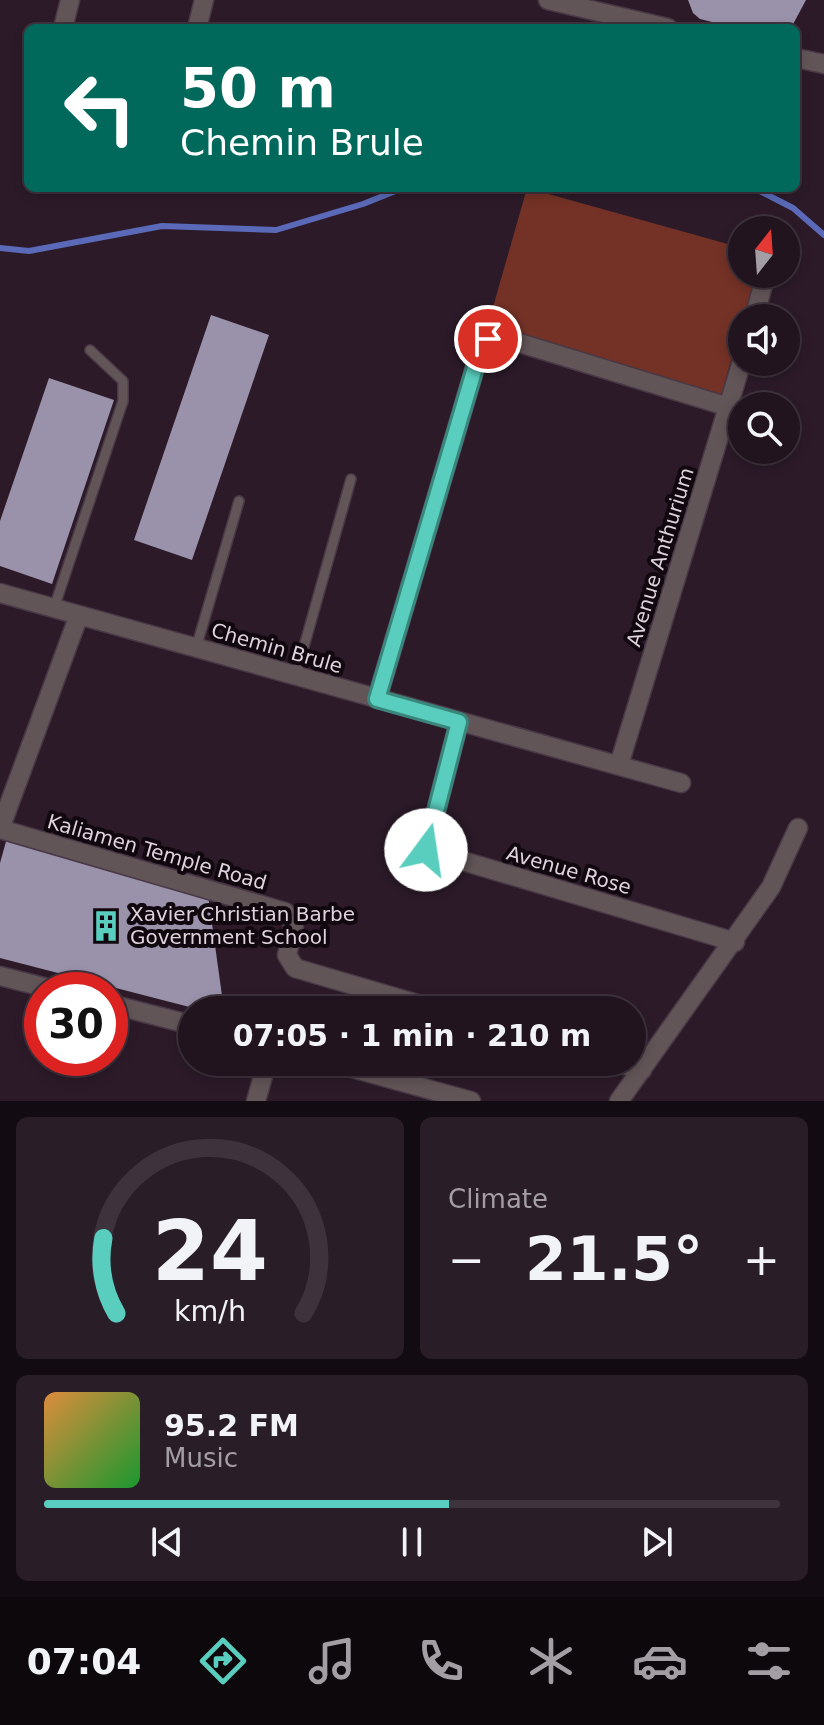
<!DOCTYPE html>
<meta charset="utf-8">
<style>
:root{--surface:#21141f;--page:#291d28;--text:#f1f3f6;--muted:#a29ea4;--line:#3e333d;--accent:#59cebe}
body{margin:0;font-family:"DejaVu Sans",sans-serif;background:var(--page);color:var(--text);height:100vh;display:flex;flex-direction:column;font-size:30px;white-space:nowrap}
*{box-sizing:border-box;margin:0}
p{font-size:26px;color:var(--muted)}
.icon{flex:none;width:44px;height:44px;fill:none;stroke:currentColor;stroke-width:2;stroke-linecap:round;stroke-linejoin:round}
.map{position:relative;height:1101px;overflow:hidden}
.drawer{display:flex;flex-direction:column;gap:16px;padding:16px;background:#120b11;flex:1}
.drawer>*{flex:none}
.hud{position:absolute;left:24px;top:24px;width:776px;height:168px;border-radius:12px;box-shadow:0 4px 12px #0003,0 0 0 2px var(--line);background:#00695c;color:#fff;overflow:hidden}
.needle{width:52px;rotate:17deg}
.controls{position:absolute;left:728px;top:216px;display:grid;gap:16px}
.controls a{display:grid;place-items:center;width:72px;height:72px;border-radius:50%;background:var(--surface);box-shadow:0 4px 12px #0003,0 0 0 2px var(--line);font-size:40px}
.speed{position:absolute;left:24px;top:972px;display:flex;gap:16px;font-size:40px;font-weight:700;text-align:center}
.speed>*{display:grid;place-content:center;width:104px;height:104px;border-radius:50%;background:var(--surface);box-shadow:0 4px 12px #0003,0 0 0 2px var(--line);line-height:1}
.speed .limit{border:12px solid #d22;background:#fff;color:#111}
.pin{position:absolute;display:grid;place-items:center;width:68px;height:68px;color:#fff;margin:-34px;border:4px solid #fff;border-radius:50%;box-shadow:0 2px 8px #0007}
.me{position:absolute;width:88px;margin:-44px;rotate:14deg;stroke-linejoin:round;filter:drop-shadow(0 0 6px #0008)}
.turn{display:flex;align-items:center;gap:28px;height:168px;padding:0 24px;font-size:36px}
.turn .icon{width:104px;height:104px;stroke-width:2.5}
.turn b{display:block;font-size:56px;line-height:68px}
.big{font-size:60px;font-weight:700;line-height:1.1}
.drawer .widget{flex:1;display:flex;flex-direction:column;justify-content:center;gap:12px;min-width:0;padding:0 28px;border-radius:12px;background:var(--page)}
.drawer .dial{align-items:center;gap:0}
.dial svg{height:208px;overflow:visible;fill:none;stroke:var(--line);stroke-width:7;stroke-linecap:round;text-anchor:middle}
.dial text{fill:var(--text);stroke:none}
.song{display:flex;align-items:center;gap:24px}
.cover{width:96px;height:96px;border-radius:12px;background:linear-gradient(135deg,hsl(30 70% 55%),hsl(130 70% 35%))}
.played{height:8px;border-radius:4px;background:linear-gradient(90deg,var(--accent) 55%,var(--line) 55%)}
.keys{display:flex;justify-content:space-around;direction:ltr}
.heat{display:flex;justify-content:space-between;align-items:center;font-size:44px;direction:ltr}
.drawer .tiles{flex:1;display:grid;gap:16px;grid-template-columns:1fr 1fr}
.widget:last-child{grid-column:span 2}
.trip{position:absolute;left:178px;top:996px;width:468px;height:80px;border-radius:40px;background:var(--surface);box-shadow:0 4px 12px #0003,0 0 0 2px var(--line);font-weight:700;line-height:80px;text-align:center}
.tabs{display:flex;height:128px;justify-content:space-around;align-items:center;background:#0d080c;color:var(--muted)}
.tabs .icon{width:56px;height:56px}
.tabs .on{color:var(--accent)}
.tabs b{font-size:36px;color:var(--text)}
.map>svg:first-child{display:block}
</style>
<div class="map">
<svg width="824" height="1101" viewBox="0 0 824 1101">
<rect width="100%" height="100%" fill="#2c1a29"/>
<!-- green -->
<path fill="#743226" d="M 527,188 L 742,248 L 742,274 L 756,274 L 721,395 L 487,328 Z"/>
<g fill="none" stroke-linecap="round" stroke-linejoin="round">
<!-- stream -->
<path stroke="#5a6ab8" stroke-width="6" d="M 754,188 L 793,208 L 824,235
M 0,248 L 29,251 L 162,226 L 276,230 L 363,204 L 403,188"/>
</g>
<!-- building -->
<path fill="#9a91aa" d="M 688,0 L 806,0 L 791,28 L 736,28 L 700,19 L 693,13 Z
M 211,315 L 269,335 L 192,560 L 134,540 Z
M 49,378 L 114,400 L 52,584 L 0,566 L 0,521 Z
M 7,838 L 208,895 L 224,1010 L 201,1010 L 0,958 L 0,863 Z"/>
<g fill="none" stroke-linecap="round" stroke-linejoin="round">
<defs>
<path id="service" d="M 54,608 L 123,401 L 123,381 L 90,350
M 196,648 L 239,501
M 296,675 L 351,479"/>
<path id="minor" d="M 548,0 L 668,28
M 63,28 L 70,0
M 197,28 L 204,0
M 796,58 L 824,64
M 754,318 L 766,274
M 0,593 L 681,783
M 377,699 L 482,344 L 500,337 L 729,407
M 459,722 L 426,850 L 735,942
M 619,765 L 742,361
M 0,829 L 285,912 L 294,925 L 287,955 L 295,968 L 438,1010
M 0,829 L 79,615
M 0,976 L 55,990
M 110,1004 L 192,1025
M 330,1062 L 471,1101
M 615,1062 L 642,1070
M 256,1101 L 267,1062
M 619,1101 L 771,887 L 798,828"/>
</defs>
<!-- service casing -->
<use href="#service" stroke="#493846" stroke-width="12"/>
<!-- minor casing -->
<use href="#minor" stroke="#493846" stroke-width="21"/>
<!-- service -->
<use href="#service" stroke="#625558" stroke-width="9"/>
<!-- minor -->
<use href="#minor" stroke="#625558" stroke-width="18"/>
</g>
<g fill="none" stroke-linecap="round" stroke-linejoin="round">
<defs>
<path id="route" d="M 426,850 L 459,722 L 377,699 L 482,344 L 488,339"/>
</defs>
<!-- route casing -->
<use href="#route" stroke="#3a867c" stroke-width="20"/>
<!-- route -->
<use href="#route" stroke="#59cebe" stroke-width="14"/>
</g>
<!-- icons -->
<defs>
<symbol id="building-bare" viewBox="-9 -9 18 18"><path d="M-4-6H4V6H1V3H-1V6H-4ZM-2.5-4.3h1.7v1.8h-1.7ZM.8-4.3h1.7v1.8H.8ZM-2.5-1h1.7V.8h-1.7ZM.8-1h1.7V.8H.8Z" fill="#59cebe" stroke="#10080e" stroke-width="2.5" paint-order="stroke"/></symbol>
</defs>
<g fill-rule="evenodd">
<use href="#building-bare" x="84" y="904" width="44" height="44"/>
</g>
<g text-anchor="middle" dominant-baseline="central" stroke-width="8" stroke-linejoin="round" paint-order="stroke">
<!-- street labels -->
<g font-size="20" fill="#dfd3dd" stroke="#10080e">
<text transform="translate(660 557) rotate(-73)">Avenue Anthurium</text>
<text transform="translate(277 648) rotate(16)">Chemin Brule</text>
<text transform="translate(157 852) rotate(16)">Kaliamen Temple Road</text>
<text transform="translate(569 870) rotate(16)">Avenue Rose</text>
</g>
<!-- poi labels -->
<g font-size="20" fill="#dfd3dd" stroke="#10080e" text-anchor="start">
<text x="130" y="914">Xavier Christian Barbe<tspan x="130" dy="23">Government School</tspan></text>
</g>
</g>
</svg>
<div class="controls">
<a><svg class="needle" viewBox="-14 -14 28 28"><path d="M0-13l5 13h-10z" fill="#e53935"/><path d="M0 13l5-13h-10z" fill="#a29ea4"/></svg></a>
<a><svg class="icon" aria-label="sound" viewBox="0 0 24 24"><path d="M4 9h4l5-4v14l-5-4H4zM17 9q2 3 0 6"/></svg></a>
<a><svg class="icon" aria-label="search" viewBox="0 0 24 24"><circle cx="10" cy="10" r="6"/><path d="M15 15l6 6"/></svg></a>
</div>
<div class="speed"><div class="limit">30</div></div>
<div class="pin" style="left:488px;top:339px;background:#d93025"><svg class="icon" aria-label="arrive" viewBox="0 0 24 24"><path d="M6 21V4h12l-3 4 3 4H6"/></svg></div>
<svg class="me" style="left:426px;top:850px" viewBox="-20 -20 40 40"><circle r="19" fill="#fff"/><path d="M0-13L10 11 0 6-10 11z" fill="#59cebe"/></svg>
<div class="trip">07:05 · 1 min · 210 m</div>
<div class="hud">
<div class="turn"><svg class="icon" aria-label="left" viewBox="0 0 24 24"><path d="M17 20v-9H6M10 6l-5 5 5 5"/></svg><div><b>50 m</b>Chemin Brule</div></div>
</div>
</div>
<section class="drawer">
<div class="tiles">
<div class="widget dial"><svg viewBox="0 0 100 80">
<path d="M14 69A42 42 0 1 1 86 69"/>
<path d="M14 69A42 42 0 0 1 9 40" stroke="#59cebe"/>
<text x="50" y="56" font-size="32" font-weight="700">24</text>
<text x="50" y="72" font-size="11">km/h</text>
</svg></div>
<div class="widget"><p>Climate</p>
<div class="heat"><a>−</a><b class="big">21.5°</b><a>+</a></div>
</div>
<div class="widget">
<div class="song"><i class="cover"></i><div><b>95.2 FM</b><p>Music</p></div></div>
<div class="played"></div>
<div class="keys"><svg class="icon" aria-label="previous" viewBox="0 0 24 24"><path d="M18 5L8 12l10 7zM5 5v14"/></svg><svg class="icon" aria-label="pause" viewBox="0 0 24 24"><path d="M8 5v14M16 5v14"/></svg><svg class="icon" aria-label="next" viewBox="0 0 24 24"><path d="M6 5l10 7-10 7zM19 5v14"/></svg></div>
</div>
</div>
</section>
<nav class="tabs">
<b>07:04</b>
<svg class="icon on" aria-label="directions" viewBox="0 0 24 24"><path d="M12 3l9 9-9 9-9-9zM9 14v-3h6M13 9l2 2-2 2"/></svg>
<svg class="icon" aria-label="music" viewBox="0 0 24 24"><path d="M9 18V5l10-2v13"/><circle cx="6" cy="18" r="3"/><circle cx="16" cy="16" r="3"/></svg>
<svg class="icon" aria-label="phone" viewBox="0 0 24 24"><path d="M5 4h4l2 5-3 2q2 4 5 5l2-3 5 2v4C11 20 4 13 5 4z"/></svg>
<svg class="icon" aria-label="climate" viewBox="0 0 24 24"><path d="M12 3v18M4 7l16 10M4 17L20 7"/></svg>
<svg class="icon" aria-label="car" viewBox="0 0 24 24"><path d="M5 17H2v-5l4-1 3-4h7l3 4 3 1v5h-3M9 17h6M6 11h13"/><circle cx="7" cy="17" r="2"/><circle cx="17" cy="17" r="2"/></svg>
<svg class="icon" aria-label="filters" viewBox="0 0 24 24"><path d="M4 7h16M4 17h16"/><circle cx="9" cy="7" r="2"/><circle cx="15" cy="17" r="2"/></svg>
</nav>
